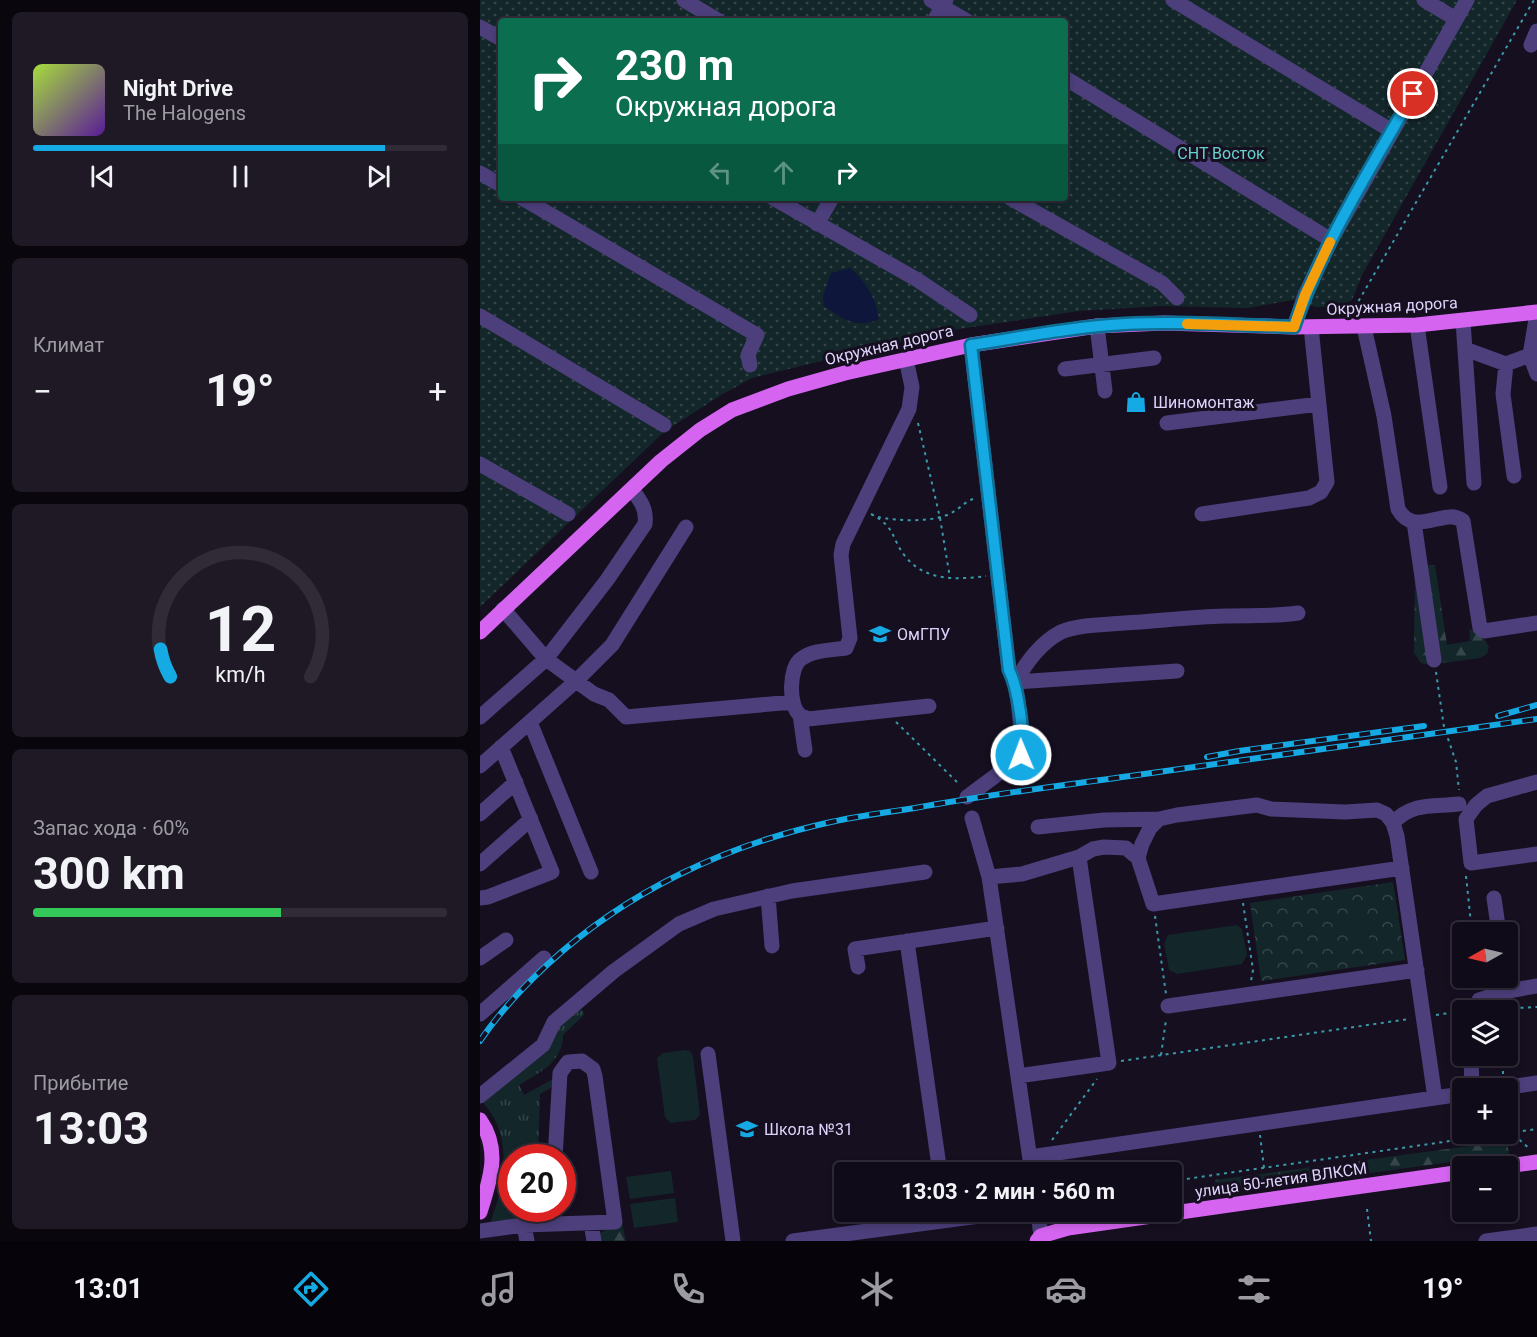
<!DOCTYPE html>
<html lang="ru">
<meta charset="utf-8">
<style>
:root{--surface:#100b18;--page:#1e1925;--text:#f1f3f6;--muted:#9c9ba2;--line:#302b37;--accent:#16aae4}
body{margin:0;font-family:Roboto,sans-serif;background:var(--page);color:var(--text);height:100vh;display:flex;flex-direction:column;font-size:22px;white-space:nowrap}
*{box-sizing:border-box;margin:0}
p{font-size:20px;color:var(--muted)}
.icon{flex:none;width:33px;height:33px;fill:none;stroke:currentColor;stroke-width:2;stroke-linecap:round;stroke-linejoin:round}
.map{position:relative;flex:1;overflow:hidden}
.side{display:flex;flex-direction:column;gap:12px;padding:12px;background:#09060d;width:480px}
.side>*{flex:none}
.guide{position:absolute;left:18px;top:18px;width:570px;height:183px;border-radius:6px;box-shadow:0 3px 9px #0003,0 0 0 2px var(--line);background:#0b6e4f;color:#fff;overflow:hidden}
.needle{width:39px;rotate:262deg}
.controls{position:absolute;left:972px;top:922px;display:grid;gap:12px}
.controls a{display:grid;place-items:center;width:66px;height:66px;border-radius:6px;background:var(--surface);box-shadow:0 3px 9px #0003,0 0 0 2px var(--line);font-size:30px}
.speed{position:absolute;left:18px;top:1144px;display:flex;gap:12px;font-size:30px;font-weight:700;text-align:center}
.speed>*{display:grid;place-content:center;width:78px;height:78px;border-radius:50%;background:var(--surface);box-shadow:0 3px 9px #0003,0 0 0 2px var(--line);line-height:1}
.speed .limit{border:9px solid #d22;background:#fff;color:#111}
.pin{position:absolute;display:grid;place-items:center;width:51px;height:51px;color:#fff;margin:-26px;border:3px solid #fff;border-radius:50%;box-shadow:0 2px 6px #0007}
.me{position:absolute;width:66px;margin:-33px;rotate:359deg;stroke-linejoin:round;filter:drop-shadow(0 0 4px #0008)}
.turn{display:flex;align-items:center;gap:21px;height:126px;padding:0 18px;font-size:27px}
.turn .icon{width:78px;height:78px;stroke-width:2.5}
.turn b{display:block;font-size:42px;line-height:51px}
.lanes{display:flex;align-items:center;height:57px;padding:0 18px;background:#0003;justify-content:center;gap:30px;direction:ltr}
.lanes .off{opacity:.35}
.big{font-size:45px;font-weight:700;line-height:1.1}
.side .widget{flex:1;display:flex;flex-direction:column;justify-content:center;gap:9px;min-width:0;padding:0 21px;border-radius:9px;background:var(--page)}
.side .dial{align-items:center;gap:0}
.dial svg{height:156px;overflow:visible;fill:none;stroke:var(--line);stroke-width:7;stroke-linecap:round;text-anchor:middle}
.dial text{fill:var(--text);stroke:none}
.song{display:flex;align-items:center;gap:18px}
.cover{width:72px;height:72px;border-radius:9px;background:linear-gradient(135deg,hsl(80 70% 55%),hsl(270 70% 35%))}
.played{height:6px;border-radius:3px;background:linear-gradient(90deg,var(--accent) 85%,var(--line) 85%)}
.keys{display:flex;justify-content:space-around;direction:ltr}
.heat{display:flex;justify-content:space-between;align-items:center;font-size:33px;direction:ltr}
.charge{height:9px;border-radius:4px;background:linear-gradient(90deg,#34c759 60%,var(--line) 0)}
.trip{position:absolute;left:354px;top:1162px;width:348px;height:60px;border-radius:6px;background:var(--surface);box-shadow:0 3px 9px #0003,0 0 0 2px var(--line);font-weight:700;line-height:60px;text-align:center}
.tab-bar{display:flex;height:96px;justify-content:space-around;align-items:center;background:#06040a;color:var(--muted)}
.tab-bar .icon{width:42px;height:42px}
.tab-bar .on{color:var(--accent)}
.tab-bar b{font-size:27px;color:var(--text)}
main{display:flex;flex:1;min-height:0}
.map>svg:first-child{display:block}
</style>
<main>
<section class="side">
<div class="widget">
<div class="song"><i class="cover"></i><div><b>Night Drive</b><p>The Halogens</p></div></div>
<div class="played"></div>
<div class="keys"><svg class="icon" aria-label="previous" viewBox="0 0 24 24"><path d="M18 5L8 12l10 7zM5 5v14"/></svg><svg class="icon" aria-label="pause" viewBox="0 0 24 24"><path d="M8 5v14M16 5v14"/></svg><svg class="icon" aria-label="next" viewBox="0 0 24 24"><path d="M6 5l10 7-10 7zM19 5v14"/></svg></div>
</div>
<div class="widget"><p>Климат</p>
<div class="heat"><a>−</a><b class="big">19°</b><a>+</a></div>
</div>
<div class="widget dial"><svg viewBox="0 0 100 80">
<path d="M14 69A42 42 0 1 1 86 69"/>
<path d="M14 69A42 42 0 0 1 9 55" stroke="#16aae4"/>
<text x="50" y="56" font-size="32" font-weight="700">12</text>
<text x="50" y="72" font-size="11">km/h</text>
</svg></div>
<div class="widget"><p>Запас хода · 60%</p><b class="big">300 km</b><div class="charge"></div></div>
<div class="widget"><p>Прибытие</p><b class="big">13:03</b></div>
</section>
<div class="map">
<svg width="1057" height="1241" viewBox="0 0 1057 1241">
<defs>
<pattern id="grass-tufts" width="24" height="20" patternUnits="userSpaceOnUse" patternTransform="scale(1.5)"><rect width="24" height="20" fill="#13272a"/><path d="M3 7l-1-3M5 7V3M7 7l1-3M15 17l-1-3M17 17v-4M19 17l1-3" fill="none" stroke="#35454a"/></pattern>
<pattern id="forest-firs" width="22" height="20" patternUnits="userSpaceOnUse" patternTransform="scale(1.5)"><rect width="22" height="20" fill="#13272a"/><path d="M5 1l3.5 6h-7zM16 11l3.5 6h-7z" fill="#35454a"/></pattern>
<pattern id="park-crowns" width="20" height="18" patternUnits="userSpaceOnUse" patternTransform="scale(1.5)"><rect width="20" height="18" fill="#13272a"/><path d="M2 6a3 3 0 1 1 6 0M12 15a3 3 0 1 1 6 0" fill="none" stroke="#35454a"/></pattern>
<pattern id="garden-dots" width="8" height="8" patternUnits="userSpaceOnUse" patternTransform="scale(1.5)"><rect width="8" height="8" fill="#13272a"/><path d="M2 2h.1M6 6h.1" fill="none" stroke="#35454a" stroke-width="1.8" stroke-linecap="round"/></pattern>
</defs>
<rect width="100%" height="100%" fill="#150f20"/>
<!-- grass -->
<path fill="url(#grass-tufts)" d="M 97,1005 L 105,1014 L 83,1035 C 83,1062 59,1073 39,1085 L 44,1095 L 73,1079 L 74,1086 L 60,1094 L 58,1158 L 32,1158 L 32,1209 L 66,1209 L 60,1222 L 9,1226 C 25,1185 35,1133 0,1100 Z"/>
<!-- forest -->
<path fill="url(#forest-firs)" d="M 955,565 L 967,645 L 990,641 L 989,629 C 999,632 1004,638 1009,647 L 1007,654 L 1000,658 L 949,665 L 941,663 L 934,653 L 935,575 L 946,566 Z
M 1027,1141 L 1029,1154 L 737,1194 L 735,1180 Z
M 566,1212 L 629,1212 L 567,1221 Z
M 138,1223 L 142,1224 L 146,1241 L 119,1241 L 120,1233 Z"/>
<!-- park -->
<path fill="url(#park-crowns)" d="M 913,882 L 925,960 L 781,981 L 770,903 Z"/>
<!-- garden -->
<path fill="url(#garden-dots)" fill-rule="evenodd" d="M 0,0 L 1037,0 L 882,275 L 872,300 L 856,307 L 836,307 L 813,300 L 768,308 L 682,306 L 599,311 L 466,331 L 272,378 L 243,394 L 185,431 L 0,607 ZM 21,21 L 585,21 L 585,198 L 21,198 Z"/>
<!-- pitch -->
<path fill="#13272a" d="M 885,912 L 890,944 L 873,947 L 869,915 Z
M 757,925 L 762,929 L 767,955 L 762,964 L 697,974 L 689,970 L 684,944 L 688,935 Z
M 205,1050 L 210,1051 L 213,1056 L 220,1115 L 215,1120 L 190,1123 L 185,1117 L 177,1058 L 183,1053 Z
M 191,1171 L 194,1193 L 150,1199 L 146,1177 Z
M 195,1198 L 198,1222 L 154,1228 L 150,1204 Z"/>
<!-- water -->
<path fill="#0e163b" d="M 370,268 C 386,281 396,299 399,319 C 378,330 361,318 344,306 L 343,296 L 351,273 Z"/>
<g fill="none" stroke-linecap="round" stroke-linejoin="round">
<!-- path -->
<path stroke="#3a9ba8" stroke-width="2" stroke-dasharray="3 4.5" stroke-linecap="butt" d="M 871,314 L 1054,0
M 438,423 L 460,518 L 470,578
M 391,514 C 417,528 410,537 425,556 C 444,581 477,580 506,576
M 398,517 C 417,521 456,523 473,512 C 482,507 486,500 497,498
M 956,672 L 964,727 L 976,762 L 979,790
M 416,722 L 480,785
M 986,876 L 992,933
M 763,903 L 773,970 L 771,981
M 675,916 L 686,994
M 997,978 L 998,988
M 1018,1009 L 1057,1007
M 956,1015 L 982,1011
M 1028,1023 L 1030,1008
M 681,1055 L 686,1020
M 641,1061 L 929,1019
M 1023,1074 L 1023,1056
M 1028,1130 L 1050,1149
M 1028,1133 L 1057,1129
M 780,1135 L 784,1168
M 572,1140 L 617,1079
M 692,1181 L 1019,1134
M 887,1209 L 891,1241"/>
<!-- minor -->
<path stroke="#4c3f7b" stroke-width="15" d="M 204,0 L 239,21
M 451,0 L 487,21
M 693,0 L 912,131
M 944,0 L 976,19
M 454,21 L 466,0
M 0,27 L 21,39
M 1051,45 L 1057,31
M 585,78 L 851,240
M 0,173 L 21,185
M 42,198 L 277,335 L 268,355 L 270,365
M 293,198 L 436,279 L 490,315
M 530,198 L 682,283 L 697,298
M 337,224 L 352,198
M 0,316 L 184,425
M 983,321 L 994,483
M 937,325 L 960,487
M 617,326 L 625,391
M 814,327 L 825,295 L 851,240 L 987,0
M 884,327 L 904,416 L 918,509 C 935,539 964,506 983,521 L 1000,628 L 1004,631 L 1057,623
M 985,349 L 1026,364 L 1023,394 L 1034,476
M 1050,355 L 1057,374
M 426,359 L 432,387 L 429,409 L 363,544 L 361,555 L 370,638 L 366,648 C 352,650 332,650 321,659 C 309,667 308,706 320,715 C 322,717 325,717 328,719 L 449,706
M 1026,364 L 1050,355 L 1057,313
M 585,369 L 674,358
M 687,423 L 839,404
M 0,464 L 88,514
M 722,514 L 829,498 L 841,492 L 847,482 L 831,327
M 934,522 L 954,660
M 23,609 L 66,659 L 114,694 L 129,700 L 146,717 L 313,702
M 697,671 L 535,682 C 547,662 560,643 581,632 C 600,624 624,625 644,623 C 678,621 711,617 745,616 C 770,615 792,617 818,613
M 320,715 L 325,750
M 0,717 L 66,659 L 127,580 L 165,524 C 167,508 160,501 152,489
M 50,722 L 111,872
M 0,766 L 96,681 L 132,645 L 206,527
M 1057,782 L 1007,796 L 996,805 L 986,819 L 991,863 L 1057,854
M 487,797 L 538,759 L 541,755 L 543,747 L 538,701 L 535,682 L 529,670 L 491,345
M 0,814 L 36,782
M 492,818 L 509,877 L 552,1173
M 913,823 C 932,802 953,807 979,804
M 558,827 L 624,820 L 679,819
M 658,858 L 662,844 L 670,828 L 679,819 L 697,815 L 777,805 L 791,809 L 865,812 L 897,810 L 906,814 L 913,823 L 917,836 L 955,1098
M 0,864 L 51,819
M 509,877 L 542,874 L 599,857 L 613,849 L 624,847 L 646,848 L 658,858 L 673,904 L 922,868
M 288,896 L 292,946
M 0,898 L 8,897 L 72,872 L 21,747
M 1014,898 L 1019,933
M 427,941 L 460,1173
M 0,958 L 26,940
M 378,967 L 375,949 L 517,928
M 688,1006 L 937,970
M 996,1011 L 999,1000 L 1028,991 L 1057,986
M 0,1014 L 64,958
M 228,1054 L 253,1241
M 991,1056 L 992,1089
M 538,1076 L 629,1063 L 599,857
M 1015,1089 L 1057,1083
M 0,1096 L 63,1045 L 74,1022 L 134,971 L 199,924 L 234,909 L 312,891 L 445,872
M 550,1157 L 982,1094
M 558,1212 L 561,1236
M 111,1223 L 114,1241
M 44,1225 L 47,1241
M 0,1231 L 44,1225 L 135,1222 L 115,1076 L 113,1069 L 102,1061 L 88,1062 L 80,1073 L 75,1158
M 313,1241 L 529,1212
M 1006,1241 L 1057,1234"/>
<!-- major -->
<path stroke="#d565f0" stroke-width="15" d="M 0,632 L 181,461 L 220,430 L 252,410 L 308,389 L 365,373 L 491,345 L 617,326 L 684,323 L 814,327 L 937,325 L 1057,312
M 0,1120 C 21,1150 10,1180 0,1212
M 1019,1167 L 1057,1162
M 557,1241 L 561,1236 L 588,1228 L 982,1172"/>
<defs>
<path id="rail" d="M 1018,716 L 1057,705
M 727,757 L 759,751 L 944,726
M 0,1041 C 19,1013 43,987 68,964 C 147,891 246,845 351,822 C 378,816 407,812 435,808 C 506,795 578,786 650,776 C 785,757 921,738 1057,719"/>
</defs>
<!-- rail casing -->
<use href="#rail" stroke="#16aae4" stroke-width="6"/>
<!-- rail -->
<use href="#rail" stroke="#150f20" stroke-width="4" stroke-dasharray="11" stroke-linecap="butt"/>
</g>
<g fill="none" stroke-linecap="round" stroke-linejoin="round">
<defs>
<path id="route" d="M 541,755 C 545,735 538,688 529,670 L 491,345 C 542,337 593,327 645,324 C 701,321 758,325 814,327 C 842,245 890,169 933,94"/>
</defs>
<!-- route casing -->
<use href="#route" stroke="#0e6e94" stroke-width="15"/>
<!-- route -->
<use href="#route" stroke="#16aae4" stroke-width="10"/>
<!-- slow -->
<path stroke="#f59e0b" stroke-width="10" d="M 707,324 L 814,327 L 825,295 L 850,242"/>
</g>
<!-- icons -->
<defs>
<symbol id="shop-bare" viewBox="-9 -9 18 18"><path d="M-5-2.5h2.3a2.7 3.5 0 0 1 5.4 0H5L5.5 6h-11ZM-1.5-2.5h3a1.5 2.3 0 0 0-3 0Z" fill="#16aae4" stroke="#150f20" stroke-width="2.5" paint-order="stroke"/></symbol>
<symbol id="university-bare" viewBox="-9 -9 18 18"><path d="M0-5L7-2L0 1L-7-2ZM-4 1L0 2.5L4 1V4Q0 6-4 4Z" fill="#16aae4" stroke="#150f20" stroke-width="2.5" paint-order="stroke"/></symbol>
<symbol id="school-bare" viewBox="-9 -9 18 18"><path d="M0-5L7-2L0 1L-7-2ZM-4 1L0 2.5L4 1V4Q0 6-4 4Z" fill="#16aae4" stroke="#150f20" stroke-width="2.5" paint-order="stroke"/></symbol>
</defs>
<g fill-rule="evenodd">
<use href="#shop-bare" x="641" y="387" width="30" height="30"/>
<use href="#university-bare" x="385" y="619" width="30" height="30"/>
<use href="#school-bare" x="252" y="1114" width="30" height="30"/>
</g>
<g text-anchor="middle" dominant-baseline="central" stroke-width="6" stroke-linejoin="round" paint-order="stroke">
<!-- park labels -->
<g font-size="16" fill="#66d3cc" stroke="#150f20">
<text x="741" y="153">СНТ Восток</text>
</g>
<!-- street labels -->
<g font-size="16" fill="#dfd3fb" stroke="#150f20">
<text transform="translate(912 306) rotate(-3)">Окружная дорога</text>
<text transform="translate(409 345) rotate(-13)">Окружная дорога</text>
<text transform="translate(801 1180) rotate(-8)">улица 50-летия ВЛКСМ</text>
</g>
<!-- poi labels -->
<g font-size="16" fill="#dfd3fb" stroke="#150f20" text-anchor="start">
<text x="673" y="402">Шиномонтаж</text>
<text x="417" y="634">ОмГПУ</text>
<text x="284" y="1129">Школа №31</text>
</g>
</g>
</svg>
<div class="controls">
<a><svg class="needle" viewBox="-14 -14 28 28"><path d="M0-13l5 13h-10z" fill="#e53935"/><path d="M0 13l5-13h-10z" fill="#9c9ba2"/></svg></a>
<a><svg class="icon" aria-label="layers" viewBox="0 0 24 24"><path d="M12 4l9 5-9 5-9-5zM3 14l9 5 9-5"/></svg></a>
<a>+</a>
<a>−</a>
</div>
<div class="speed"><div class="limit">20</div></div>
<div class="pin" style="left:933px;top:94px;background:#d93025"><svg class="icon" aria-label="arrive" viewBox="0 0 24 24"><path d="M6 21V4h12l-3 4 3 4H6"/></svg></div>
<svg class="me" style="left:541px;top:755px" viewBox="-20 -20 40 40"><circle r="17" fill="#16aae4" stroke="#fff" stroke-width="3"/><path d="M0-11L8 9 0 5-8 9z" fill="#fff"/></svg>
<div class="trip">13:03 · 2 мин · 560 m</div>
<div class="guide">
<div class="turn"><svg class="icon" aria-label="right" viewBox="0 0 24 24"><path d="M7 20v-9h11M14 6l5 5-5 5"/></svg><div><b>230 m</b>Окружная дорога</div></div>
<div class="lanes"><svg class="icon off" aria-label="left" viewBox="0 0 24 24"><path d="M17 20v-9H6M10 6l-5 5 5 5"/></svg><svg class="icon off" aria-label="ahead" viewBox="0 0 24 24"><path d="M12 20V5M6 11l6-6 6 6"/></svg><svg class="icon" aria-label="right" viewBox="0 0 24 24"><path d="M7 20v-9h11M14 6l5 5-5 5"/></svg></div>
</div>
</div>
</main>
<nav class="tab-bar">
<b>13:01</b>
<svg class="icon on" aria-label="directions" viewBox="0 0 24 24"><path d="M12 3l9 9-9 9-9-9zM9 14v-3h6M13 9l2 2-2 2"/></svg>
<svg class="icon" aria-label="music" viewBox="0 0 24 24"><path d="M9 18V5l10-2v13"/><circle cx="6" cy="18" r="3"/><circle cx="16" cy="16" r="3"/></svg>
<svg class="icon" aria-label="phone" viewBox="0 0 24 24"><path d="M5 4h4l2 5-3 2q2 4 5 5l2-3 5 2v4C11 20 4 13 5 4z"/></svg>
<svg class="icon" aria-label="climate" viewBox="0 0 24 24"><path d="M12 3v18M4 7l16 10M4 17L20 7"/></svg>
<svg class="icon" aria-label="car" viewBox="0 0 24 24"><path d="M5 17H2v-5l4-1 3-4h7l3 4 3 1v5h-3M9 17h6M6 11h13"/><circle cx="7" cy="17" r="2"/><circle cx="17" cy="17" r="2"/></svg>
<svg class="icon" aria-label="filters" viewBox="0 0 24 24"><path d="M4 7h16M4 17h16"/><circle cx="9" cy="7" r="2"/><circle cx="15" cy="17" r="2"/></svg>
<b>19°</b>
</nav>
